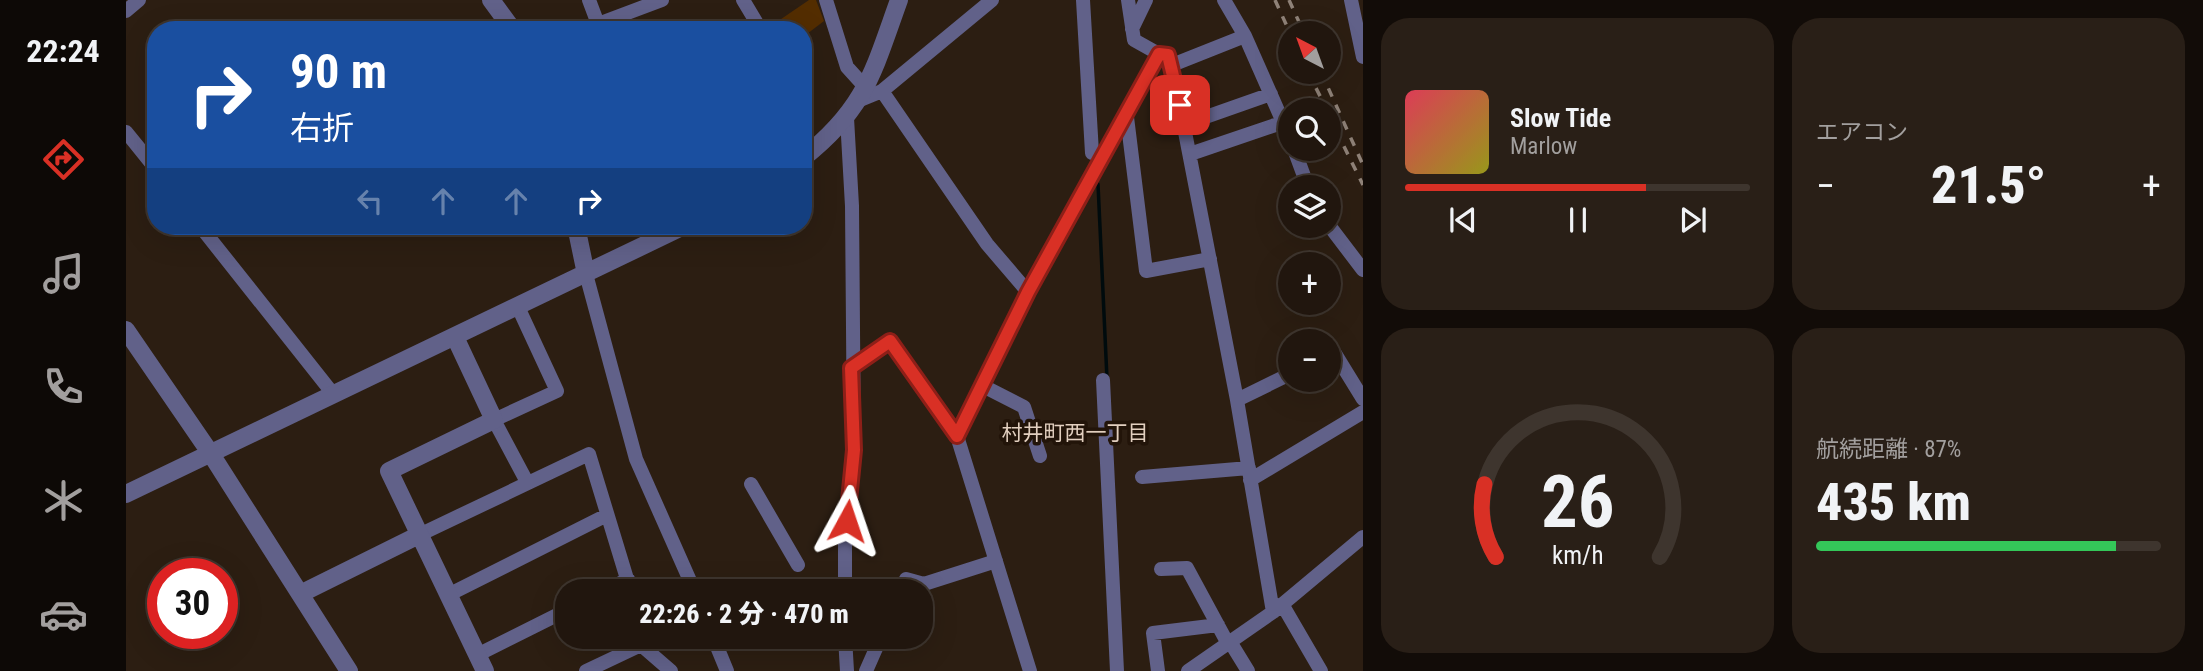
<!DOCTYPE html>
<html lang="ja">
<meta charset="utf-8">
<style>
:root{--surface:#21160e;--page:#291f17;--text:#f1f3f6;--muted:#a29f9e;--line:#3e352e;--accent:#d93025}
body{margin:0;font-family:"Roboto Condensed","Noto Sans JP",sans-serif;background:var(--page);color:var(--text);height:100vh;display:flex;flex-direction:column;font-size:26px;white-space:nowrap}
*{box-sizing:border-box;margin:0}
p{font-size:23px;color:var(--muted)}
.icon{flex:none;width:38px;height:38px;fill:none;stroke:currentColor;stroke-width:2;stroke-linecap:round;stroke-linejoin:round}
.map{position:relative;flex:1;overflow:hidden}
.sheet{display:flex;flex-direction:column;gap:18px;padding:18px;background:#120c08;width:840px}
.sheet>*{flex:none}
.top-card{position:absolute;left:21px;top:21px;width:665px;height:214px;border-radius:28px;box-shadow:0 7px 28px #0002,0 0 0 2px var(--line);background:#1a4fa0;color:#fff;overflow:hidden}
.needle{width:46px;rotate:319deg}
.fabs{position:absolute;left:1152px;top:21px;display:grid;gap:14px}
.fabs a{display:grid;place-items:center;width:63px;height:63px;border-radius:50%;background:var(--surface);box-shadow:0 7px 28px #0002,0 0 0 2px var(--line);font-size:35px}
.speed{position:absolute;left:21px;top:558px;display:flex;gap:14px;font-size:35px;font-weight:700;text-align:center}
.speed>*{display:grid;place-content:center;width:91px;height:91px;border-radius:50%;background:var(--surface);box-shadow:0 7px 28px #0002,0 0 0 2px var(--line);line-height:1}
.speed .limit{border:10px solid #d22;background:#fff;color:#111}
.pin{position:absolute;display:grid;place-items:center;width:60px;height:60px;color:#fff;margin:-30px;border-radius:14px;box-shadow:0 4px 10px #0006}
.me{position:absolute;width:77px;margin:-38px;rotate:5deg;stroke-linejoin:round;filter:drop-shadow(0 0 5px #0008)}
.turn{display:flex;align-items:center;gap:24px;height:147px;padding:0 28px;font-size:32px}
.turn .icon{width:91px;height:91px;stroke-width:2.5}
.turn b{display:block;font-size:49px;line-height:60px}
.lanes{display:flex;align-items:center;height:66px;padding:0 28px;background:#0003;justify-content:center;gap:35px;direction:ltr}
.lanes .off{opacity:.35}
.big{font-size:52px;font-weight:800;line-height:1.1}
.sheet .widget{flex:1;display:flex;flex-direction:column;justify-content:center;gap:10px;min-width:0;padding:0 24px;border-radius:28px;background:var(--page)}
.sheet .dial{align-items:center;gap:0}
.dial svg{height:182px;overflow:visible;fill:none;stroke:var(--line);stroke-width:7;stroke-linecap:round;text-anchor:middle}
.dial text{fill:var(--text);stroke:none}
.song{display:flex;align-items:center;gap:21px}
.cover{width:84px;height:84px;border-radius:10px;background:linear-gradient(135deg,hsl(350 70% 55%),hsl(60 70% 35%))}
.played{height:7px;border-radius:4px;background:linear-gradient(90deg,var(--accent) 70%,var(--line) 70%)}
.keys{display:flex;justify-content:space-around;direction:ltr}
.heat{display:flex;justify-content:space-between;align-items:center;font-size:38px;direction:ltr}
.charge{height:10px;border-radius:5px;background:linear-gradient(90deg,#34c759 87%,var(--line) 0)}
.sheet .tiles{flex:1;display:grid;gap:18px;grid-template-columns:repeat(2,1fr)}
.trip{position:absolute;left:429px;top:579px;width:378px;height:70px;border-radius:28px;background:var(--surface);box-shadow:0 7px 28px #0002,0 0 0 2px var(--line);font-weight:800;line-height:70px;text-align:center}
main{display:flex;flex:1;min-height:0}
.tabs{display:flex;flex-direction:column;width:126px;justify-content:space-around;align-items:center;background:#0d0906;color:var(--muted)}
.tabs .icon{width:49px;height:49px}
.tabs .on{color:var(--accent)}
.tabs b{font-size:32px;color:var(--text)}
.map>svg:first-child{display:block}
</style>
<main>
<nav class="tabs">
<b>22:24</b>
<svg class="icon on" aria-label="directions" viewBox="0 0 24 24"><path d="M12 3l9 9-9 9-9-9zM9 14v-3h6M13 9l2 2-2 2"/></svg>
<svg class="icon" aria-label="music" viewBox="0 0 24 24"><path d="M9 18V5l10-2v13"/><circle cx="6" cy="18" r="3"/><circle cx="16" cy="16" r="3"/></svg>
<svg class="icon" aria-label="phone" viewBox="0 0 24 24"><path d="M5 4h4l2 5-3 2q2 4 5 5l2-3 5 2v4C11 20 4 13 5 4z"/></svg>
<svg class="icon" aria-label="climate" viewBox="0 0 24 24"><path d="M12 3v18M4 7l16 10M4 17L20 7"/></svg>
<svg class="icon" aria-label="car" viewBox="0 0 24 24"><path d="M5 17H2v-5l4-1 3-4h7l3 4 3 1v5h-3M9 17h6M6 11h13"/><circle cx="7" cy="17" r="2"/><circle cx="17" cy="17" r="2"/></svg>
</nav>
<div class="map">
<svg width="1237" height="671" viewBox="0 0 1237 671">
<rect width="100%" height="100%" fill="#2c1e12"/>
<!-- green -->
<path fill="#532d00" d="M 683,0 L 690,0 L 698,21 L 677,37 L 677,30 L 639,30 Z"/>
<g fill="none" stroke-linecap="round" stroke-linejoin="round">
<!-- stream -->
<path stroke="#000b0d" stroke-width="3.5" d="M 972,184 L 981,379"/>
<!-- minor -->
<path stroke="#616189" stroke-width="14" d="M 463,0 L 472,24 L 536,0
M 617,0 L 635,30
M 700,0 L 721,67 L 740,88
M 957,0 L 966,153
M 1002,0 L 1008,40 L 1033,54 L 1042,55 L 1046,65 L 1111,400 L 1147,612
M 1098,0 L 1119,36 L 1164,138
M 1225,0 L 1237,57
M 0,11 L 13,0
M 1006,29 L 1020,0
M 1046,65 L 1119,36
M 756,91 L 861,244 L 902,292
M 734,100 L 756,91 L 866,0
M 1001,117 L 1020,271 L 1084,259
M 1057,125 L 1145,94
M 0,132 L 30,169
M 1168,149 L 1182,187
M 1064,154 L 1158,122
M 1202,224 L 1237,270
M 74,226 L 208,395
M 460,274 L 510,459 L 569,592
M 392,307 L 431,391 L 368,420 L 401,482
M 1202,355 L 1208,352 L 1237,399
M 725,368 L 764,341 L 831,436 L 904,671
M 977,380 L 991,671
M 857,386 L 898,407 L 914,456
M 1111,400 L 1164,374
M 831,436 L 902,292 L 1033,54
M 1016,477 L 1123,468
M 1124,480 L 1237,412
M 625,484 L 672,565
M 293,535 L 463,454 L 505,592
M 1035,569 L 1061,568 L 1101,642
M 478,592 L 502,579
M 719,592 L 719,545 L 728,450 L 726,206 L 721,118
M 775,592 L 780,579 L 798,584 L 870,561
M 322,595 L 479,516
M 1156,604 L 1195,671
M 587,637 L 601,671
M 719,637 L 721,671
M 514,638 L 515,645 L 545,671
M 1103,640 L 1122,671
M 351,655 L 441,610
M 460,671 L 515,645
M 740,671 L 755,637
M 1032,671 L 1027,633 L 1092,625
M 1062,671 L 1147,612 L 1237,537"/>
<!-- tertiary -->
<path stroke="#616189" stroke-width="18" d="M 365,0 L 387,30
M 677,158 C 740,108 747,72 773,0
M 450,226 L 460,274
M 0,330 L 85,454 L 223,671
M 329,337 L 368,420 L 263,471 L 359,671
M 0,494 L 558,226
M 174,594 L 293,535"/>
<!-- rail -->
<path stroke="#8f8278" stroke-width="3.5" stroke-dasharray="9 9" stroke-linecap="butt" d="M 1149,0 L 1164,33
M 1163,0 L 1178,33
M 1182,72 L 1201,110
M 1195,72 L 1237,165
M 1202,114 L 1237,185"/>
</g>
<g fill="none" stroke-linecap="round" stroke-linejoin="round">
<defs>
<path id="route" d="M 721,521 L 728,450 L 725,368 L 764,341 L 831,436 L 902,292 L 1033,54 L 1042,55 L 1054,105"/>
</defs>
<!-- route casing -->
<use href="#route" stroke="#8d1f18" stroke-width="18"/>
<!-- route -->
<use href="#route" stroke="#d93025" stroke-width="12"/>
</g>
<g text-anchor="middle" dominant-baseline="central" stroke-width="7" stroke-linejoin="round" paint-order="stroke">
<!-- neighbourhood labels -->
<g font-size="21" fill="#e2cfbf" stroke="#221409">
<text x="949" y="433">村井町西一丁目</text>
</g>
</g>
</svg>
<div class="fabs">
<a><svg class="needle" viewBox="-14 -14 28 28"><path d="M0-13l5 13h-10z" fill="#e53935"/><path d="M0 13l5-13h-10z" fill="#a29f9e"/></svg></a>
<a><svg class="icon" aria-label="search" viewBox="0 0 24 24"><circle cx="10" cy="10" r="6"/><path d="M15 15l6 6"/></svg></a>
<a><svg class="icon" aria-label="layers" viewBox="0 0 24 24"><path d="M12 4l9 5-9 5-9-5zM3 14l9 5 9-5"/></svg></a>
<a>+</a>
<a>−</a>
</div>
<div class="speed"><div class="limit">30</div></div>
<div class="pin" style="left:1054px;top:105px;background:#d93025"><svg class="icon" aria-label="arrive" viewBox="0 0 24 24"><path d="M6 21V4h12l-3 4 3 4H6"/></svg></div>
<svg class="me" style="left:721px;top:521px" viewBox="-20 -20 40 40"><path d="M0-17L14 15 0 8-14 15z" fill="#d93025" stroke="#fff" stroke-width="4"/></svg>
<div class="trip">22:26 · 2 分 · 470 m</div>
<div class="top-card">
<div class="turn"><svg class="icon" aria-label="right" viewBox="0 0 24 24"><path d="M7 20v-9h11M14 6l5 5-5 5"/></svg><div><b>90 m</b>右折</div></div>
<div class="lanes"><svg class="icon off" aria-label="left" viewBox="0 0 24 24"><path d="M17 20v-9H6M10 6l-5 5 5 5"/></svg><svg class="icon off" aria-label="ahead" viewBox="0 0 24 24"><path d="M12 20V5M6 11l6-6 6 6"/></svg><svg class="icon off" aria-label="ahead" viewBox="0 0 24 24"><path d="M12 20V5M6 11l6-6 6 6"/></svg><svg class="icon" aria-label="right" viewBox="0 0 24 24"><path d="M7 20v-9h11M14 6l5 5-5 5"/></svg></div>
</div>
</div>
<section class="sheet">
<div class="tiles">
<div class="widget">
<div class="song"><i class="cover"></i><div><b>Slow Tide</b><p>Marlow</p></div></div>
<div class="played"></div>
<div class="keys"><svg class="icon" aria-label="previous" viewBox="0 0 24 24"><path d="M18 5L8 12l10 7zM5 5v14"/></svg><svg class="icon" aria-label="pause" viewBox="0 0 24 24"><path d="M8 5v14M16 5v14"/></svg><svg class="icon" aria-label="next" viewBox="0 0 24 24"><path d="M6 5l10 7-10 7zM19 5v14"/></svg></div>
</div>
<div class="widget"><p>エアコン</p>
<div class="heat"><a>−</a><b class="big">21.5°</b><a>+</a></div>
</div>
<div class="widget dial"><svg viewBox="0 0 100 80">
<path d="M14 69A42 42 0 1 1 86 69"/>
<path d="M14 69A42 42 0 0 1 9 37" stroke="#d93025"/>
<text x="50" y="56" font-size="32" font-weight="700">26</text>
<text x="50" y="72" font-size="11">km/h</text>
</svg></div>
<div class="widget"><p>航続距離 · 87%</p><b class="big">435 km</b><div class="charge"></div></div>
</div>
</section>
</main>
